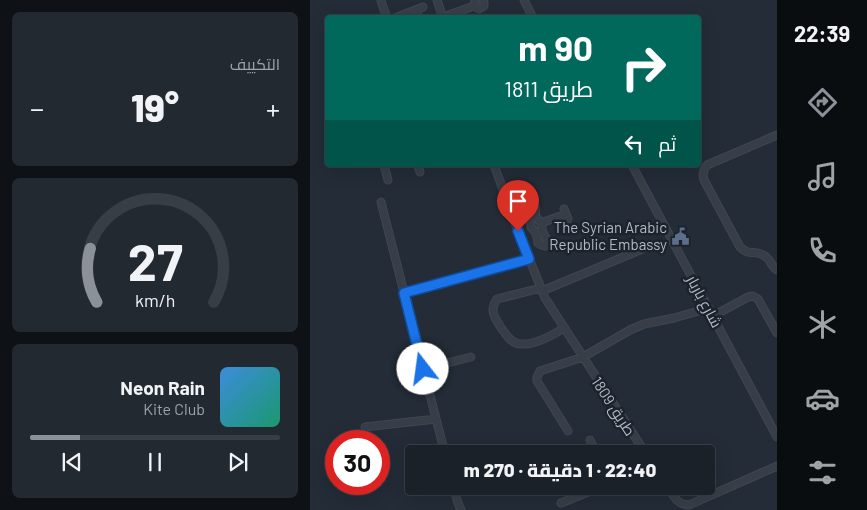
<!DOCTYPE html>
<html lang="ar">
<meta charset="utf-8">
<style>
:root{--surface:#1a2129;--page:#232931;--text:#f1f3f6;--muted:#9fa3a8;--line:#383e46;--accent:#8c9099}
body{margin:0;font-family:Barlow,Cairo,sans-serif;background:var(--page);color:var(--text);direction:rtl;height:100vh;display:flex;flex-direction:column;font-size:19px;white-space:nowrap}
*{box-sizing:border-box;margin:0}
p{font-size:16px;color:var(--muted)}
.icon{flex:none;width:28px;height:28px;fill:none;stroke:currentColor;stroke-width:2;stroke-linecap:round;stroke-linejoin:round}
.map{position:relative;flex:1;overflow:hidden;direction:ltr}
.drawer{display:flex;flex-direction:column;gap:12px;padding:12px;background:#0e1217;width:310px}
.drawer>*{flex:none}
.guide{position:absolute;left:15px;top:15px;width:376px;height:152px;border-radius:5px;box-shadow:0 5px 20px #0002,0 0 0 1px var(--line);direction:rtl;background:#00695c;color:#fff;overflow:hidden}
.speed{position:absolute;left:15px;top:430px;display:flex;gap:10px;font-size:25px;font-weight:700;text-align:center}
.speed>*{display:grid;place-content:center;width:65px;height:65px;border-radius:50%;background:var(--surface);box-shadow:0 5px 20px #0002,0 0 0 1px var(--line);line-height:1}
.speed .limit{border:8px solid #d22;background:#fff;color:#111}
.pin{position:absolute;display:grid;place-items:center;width:42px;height:42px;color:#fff;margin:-51px -21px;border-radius:50% 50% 50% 0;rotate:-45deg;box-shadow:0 0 5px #0007}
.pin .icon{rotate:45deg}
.me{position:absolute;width:55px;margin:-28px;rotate:345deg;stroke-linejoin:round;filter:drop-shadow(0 0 4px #0008)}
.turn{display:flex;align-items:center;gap:18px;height:105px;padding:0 25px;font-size:22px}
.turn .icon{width:65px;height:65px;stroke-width:2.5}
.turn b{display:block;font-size:35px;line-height:42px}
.then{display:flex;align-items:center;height:48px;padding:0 25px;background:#0003;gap:10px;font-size:19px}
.big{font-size:38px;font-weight:800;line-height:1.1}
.drawer .widget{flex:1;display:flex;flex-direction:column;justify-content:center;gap:8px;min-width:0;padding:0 18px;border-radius:8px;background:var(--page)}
.drawer .dial{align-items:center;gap:0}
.dial svg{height:130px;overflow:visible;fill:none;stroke:var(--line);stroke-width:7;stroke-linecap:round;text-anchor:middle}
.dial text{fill:var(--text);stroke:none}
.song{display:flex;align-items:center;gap:15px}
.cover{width:60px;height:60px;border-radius:8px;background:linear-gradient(135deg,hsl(210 70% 55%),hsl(160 70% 35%))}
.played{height:5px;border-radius:2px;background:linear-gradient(90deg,var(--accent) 20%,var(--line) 20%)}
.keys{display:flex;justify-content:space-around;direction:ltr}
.heat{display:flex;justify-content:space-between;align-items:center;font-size:28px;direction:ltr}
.trip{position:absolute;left:95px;top:445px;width:310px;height:50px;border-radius:5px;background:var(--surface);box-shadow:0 5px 20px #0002,0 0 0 1px var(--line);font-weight:800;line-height:50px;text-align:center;direction:rtl}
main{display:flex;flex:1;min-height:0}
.menu{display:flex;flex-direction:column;width:90px;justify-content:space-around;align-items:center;background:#0a0d10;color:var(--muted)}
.menu .icon{width:35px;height:35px}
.menu .selected{color:var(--accent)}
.menu b{font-size:22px;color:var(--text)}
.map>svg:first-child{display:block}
</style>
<main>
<nav class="menu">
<b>22:39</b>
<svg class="icon selected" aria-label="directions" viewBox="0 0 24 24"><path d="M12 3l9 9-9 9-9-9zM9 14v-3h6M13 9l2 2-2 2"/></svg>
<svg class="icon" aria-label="music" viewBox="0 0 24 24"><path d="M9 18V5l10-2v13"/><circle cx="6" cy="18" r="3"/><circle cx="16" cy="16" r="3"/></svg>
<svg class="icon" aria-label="phone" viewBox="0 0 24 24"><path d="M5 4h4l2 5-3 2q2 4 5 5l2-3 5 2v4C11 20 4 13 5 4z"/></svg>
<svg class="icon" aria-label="climate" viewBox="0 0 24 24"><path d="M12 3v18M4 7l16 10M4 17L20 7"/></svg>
<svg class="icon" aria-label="car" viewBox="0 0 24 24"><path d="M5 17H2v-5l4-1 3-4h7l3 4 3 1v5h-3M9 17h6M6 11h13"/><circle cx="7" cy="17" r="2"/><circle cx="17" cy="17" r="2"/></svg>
<svg class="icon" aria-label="filters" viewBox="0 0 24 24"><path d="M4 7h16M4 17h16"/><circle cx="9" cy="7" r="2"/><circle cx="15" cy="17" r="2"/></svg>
</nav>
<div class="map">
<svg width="467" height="510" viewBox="0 0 467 510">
<rect width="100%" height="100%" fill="#232c37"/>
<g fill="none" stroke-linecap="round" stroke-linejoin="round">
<defs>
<path id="minor" d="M 127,0 L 133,18
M 165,0 L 164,6 L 169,9 L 174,6 L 174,2 L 173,0
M 214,0 L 223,18
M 71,1 L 77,18
M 106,10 L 109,18
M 133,17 L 164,6
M 85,18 L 113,7
M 467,135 L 397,165 C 393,170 392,174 394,180 L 430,247 C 439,256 444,250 453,255 C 460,258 461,266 467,270
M 74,165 L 78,180
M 108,165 L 110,172
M 184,165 L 208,231 L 235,298 L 336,454
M 322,165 L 467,437
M 71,202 L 135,454
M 220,204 L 225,207 L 226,217 C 234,226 230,223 233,232 C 234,238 238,237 238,243 L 235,246 L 231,245 L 228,243 L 226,233 L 221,227 L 220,217 L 214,207 Z
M 254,209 L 258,219
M 231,223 L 256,214
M 231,288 L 187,299 C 185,302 183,305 183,310 C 182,316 195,334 200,339 C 203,342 207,344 211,344 C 224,345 243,335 254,328
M 232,291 L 342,245
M 94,293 L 219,259
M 403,316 L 438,297 L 443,296 L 448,299 L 467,333
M 113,369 L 161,357
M 55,427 L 126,419
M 258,431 L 227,381 L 227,377 L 230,371 L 273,357 L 320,330 L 334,324 L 364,318 L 399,308
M 280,440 L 287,454
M 143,486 L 148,503 L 151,510
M 357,486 C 363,495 367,505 379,505 L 467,466
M 251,503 L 293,486"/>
</defs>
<!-- minor casing -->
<use href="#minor" stroke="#404751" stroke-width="9"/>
<!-- minor -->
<use href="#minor" stroke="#373e47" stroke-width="7"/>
</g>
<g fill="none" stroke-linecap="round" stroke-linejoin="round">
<defs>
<path id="route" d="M 113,369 L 94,293 L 219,259 L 208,231"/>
</defs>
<!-- route casing -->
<use href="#route" stroke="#114b97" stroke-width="12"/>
<!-- route -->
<use href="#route" stroke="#1a73e8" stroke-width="9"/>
</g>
<!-- icons -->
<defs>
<symbol id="civic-bare" viewBox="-9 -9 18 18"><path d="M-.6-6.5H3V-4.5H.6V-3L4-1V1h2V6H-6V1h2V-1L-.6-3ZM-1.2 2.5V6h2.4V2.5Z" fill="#5c6f8a" stroke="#1c232c" stroke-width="2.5" paint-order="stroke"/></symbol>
</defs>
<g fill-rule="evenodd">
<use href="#civic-bare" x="358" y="224" width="25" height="25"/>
</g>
<g text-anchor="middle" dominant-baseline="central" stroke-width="5" stroke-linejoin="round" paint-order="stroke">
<!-- poi labels -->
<g font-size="15" fill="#b2b9c4" stroke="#1c232c" text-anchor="end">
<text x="357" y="227">The Syrian Arabic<tspan x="357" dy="17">Republic Embassy</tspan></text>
</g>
<!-- street labels -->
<g font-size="15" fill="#b2b9c4" stroke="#1c232c">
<text transform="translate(395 301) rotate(62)">شارع باربار</text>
<text transform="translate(304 406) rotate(57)">طريق 1809</text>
</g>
</g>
</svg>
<div class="speed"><div class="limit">30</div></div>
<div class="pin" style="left:208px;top:231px;background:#d93025"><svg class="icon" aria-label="arrive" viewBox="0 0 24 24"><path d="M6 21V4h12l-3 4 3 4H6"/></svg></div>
<svg class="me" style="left:113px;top:369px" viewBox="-20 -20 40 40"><circle r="19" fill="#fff"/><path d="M0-13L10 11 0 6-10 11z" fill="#1a73e8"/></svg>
<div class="trip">22:40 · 1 دقيقة · 270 m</div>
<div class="guide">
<div class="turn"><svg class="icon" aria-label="right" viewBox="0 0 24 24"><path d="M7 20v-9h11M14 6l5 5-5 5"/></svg><div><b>90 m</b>طريق 1811</div></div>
<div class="then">ثم<svg class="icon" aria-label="left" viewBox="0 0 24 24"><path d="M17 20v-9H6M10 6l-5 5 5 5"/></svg></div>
</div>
</div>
<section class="drawer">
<div class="widget"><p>التكييف</p>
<div class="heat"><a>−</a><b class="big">19°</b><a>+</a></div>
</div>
<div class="widget dial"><svg viewBox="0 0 100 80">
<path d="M14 69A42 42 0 1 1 86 69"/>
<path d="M14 69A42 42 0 0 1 10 36" stroke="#8c9099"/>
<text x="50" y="56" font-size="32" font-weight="700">27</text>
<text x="50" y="72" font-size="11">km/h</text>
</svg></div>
<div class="widget">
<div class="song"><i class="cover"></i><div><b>Neon Rain</b><p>Kite Club</p></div></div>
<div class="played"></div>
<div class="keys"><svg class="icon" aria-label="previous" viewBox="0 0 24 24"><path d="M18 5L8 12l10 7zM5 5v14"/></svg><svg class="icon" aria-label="pause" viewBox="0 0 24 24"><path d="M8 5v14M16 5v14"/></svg><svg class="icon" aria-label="next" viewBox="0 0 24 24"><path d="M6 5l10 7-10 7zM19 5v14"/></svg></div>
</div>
</section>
</main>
